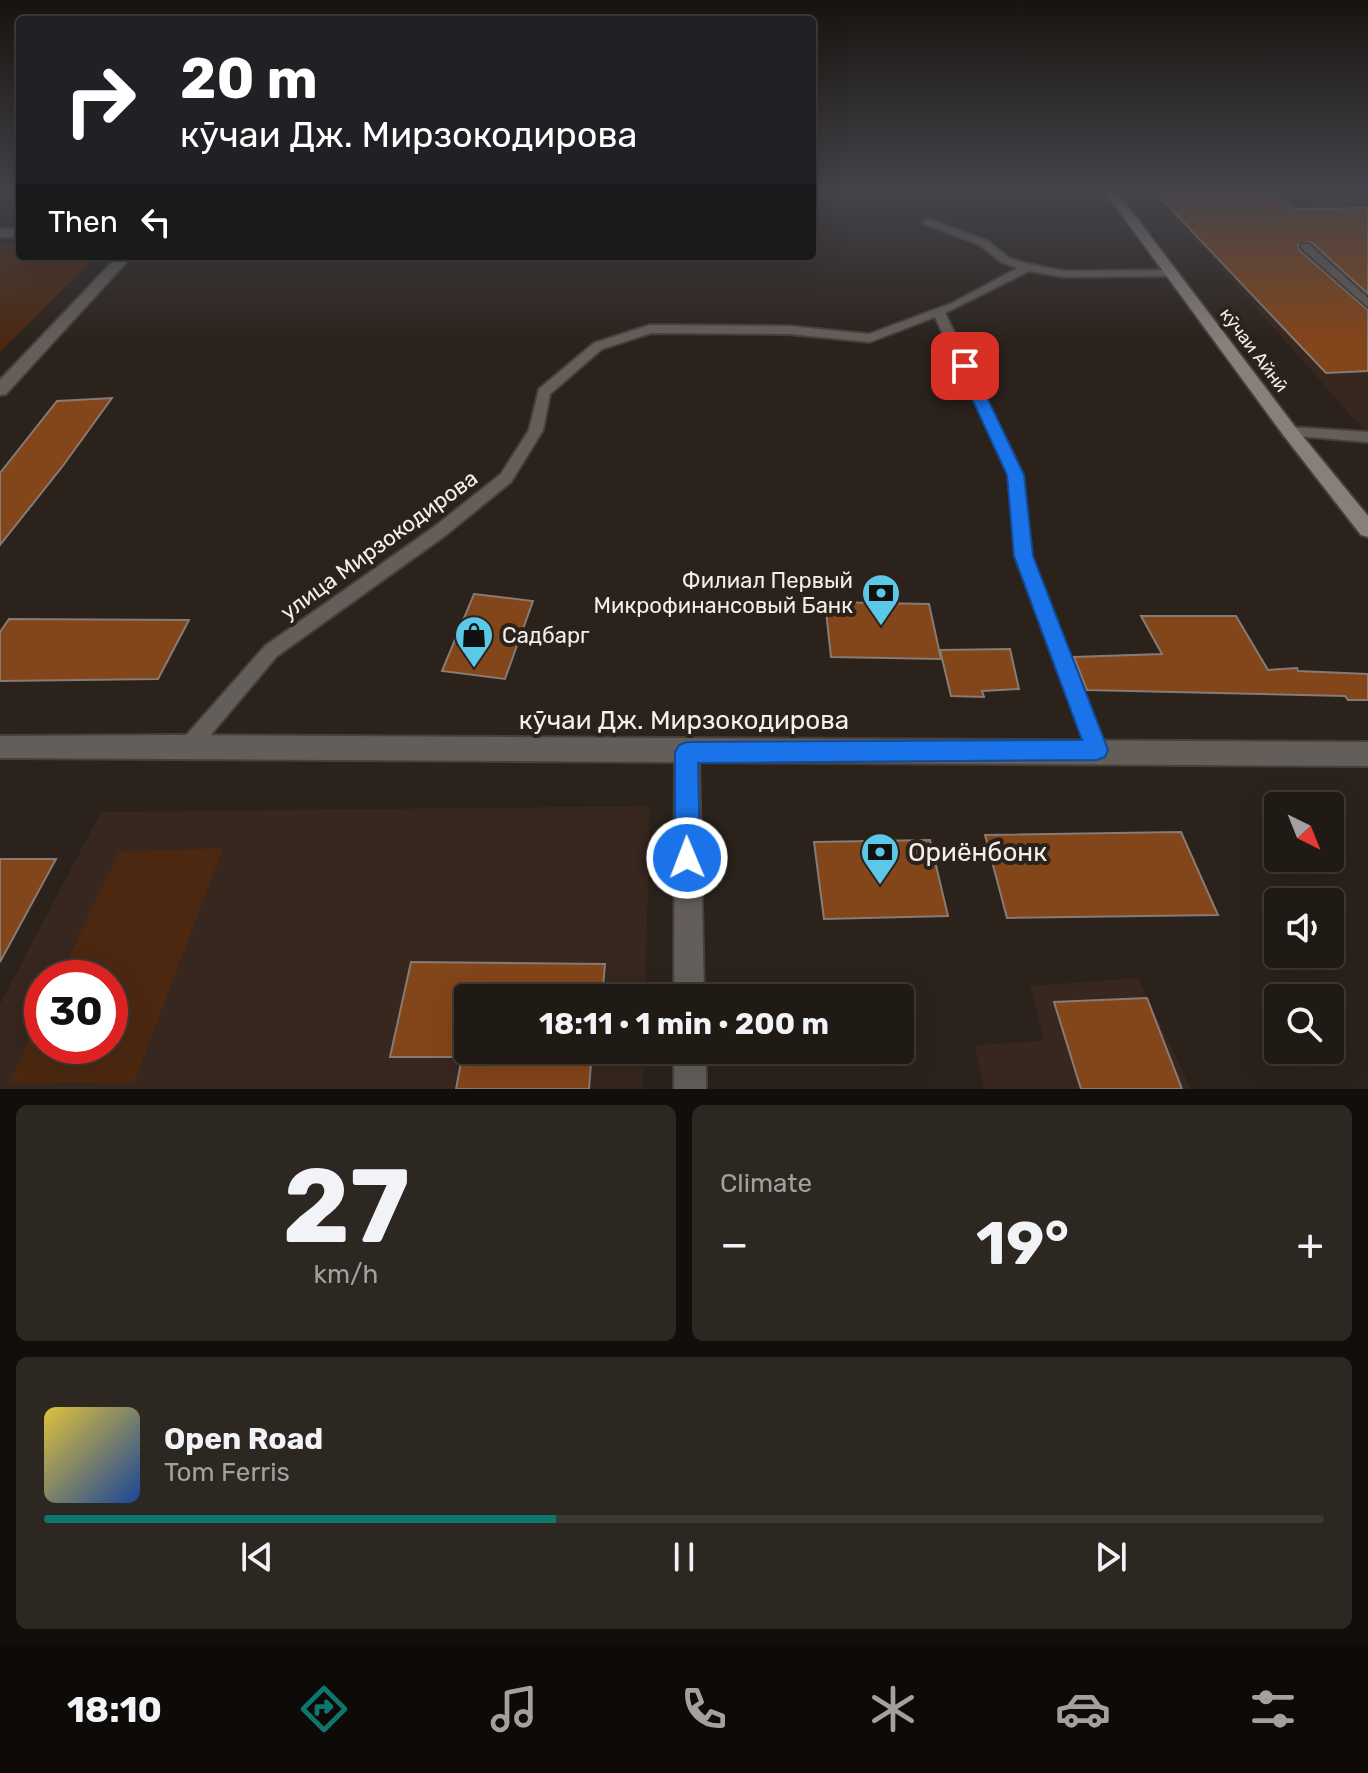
<!DOCTYPE html>
<meta charset="utf-8">
<style>
:root{--surface:#201a15;--page:#2d2722;--text:#f1f3f6;--muted:#a2a1a0;--line:#3d3834;--accent:#0f766e}
body{margin:0;font-family:Rubik,sans-serif;background:var(--page);color:var(--text);height:100vh;display:flex;flex-direction:column;font-size:30px;white-space:nowrap}
*{box-sizing:border-box;margin:0}
p{font-size:26px;color:var(--muted)}
.icon{flex:none;width:44px;height:44px;fill:none;stroke:currentColor;stroke-width:2;stroke-linecap:round;stroke-linejoin:round}
.map{position:relative;height:1089px;overflow:hidden}
.details{display:flex;flex-direction:column;gap:16px;padding:16px;background:#120e0c;flex:1}
.details>*{flex:none}
.top-card{position:absolute;left:16px;top:16px;width:800px;height:244px;border-radius:8px;box-shadow:0 8px 32px #0002,0 0 0 2px var(--line);background:#202124;color:#fff;overflow:hidden}
.needle{width:52px;rotate:137deg}
.buttons{position:absolute;left:1264px;top:792px;display:grid;gap:16px}
.buttons a{display:grid;place-items:center;width:80px;height:80px;border-radius:8px;background:var(--surface);box-shadow:0 8px 32px #0002,0 0 0 2px var(--line);font-size:40px}
.speed{position:absolute;left:24px;top:960px;display:flex;gap:16px;font-size:40px;font-weight:700;text-align:center}
.speed>*{display:grid;place-content:center;width:104px;height:104px;border-radius:50%;background:var(--surface);box-shadow:0 8px 32px #0002,0 0 0 2px var(--line);line-height:1}
.speed .limit{border:12px solid #d22;background:#fff;color:#111}
.pin{position:absolute;display:grid;place-items:center;width:68px;height:68px;color:#fff;margin:-34px;border-radius:16px;box-shadow:0 4px 12px #0006}
.me{position:absolute;width:88px;margin:-44px;rotate:359deg;stroke-linejoin:round;filter:drop-shadow(0 0 6px #0008)}
.turn{display:flex;align-items:center;gap:28px;height:168px;padding:0 32px;font-size:36px}
.turn .icon{width:104px;height:104px;stroke-width:2.5}
.turn b{display:block;font-size:56px;line-height:68px}
.then{display:flex;align-items:center;height:76px;padding:0 32px;background:#0003;gap:16px;font-size:30px}
.big{font-size:60px;font-weight:700;line-height:1.1}
.details .widget{flex:1;display:flex;flex-direction:column;justify-content:center;gap:12px;min-width:0;padding:0 28px;border-radius:12px;background:var(--page)}
.details .dial{align-items:center;gap:0}
.dial b{font-size:104px;line-height:1}
.song{display:flex;align-items:center;gap:24px}
.cover{width:96px;height:96px;border-radius:12px;background:linear-gradient(135deg,hsl(50 70% 55%),hsl(220 70% 35%))}
.played{height:8px;border-radius:4px;background:linear-gradient(90deg,var(--accent) 40%,var(--line) 40%)}
.keys{display:flex;justify-content:space-around;direction:ltr}
.heat{display:flex;justify-content:space-between;align-items:center;font-size:44px;direction:ltr}
.details .tiles{flex:1;display:grid;gap:16px;grid-template-columns:1fr 1fr}
.widget:last-child{grid-column:span 2}
.trip{position:absolute;left:454px;top:984px;width:460px;height:80px;border-radius:8px;background:var(--surface);box-shadow:0 8px 32px #0002,0 0 0 2px var(--line);font-weight:700;line-height:80px;text-align:center}
.tabs{display:flex;height:128px;justify-content:space-around;align-items:center;background:#0d0a08;color:var(--muted)}
.tabs .icon{width:56px;height:56px}
.tabs .on{color:var(--accent)}
.tabs b{font-size:36px;color:var(--text)}
.map>svg:first-child{display:block}
</style>
<div class="map">
<svg width="1368" height="1089" viewBox="0 0 1368 1089">
<rect width="100%" height="100%" fill="#2b221c"/>
<!-- built -->
<path fill="#37271e" fill-rule="evenodd" d="M 1154,192 L 1368,192 L 1368,431 L 1354,419 Z
M 650,806 L 645,998 L 468,998 L 468,1050 L 644,1050 L 643,1089 L 0,1089 L 0,1004 L 101,812 ZM 42,978 L 110,978 L 110,1046 L 42,1046 Z
M 1138,978 L 1191,1089 L 984,1089 L 975,1045 L 1044,1041 L 1030,986 Z"/>
<!-- green -->
<path fill="#4c2811" d="M 0,244 L 20,244 L 20,256 L 97,256 L 0,352 Z
M 223,848 L 134,1083 L 9,1083 L 42,1014 L 42,1046 L 110,1046 L 110,978 L 59,978 L 119,852 Z"/>
<!-- building -->
<path fill="#83451a" stroke="#877b74" stroke-width="2" d="M 1155,192 L 1273,192 L 1295,209 L 1368,208 L 1368,294 L 1311,242 L 1298,244 L 1299,250 L 1368,310 L 1368,371 L 1326,373 Z
M 112,398 L 62,467 L 0,545 L 0,473 L 57,401 Z
M 474,594 L 533,601 L 505,679 L 442,671 Z
M 825,602 L 929,604 L 941,659 L 831,657 Z
M 1141,616 L 1236,616 L 1268,670 L 1297,668 L 1298,671 L 1368,674 L 1368,700 L 1348,700 L 1345,696 L 1087,690 L 1074,657 L 1162,654 Z
M 9,619 L 189,620 L 158,679 L 0,681 L 0,632 Z
M 1010,649 L 1019,689 L 982,691 L 984,697 L 951,696 L 940,650 Z
M 1181,832 L 1218,915 L 1007,918 L 985,835 Z
M 930,840 L 948,916 L 824,919 L 814,842 Z
M 0,859 L 56,859 L 0,962 Z
M 411,962 L 605,964 L 602,998 L 468,998 L 468,1050 L 592,1050 L 589,1089 L 456,1089 L 462,1057 L 390,1057 Z
M 1147,998 L 1182,1089 L 1081,1089 L 1054,1002 Z"/>
<g fill="none" stroke-linecap="round" stroke-linejoin="round">
<defs>
<path id="service" d="M 928,219 L 988,241 L 1009,258 L 1029,264 L 1064,271 L 1172,270 L 1178,273 L 1172,276 L 1064,277 L 1029,271 L 945,313 L 1023,475 L 1031,556 L 1107,750 L 1104,757 L 1097,759 L 1090,757 L 1087,750 L 1015,556 L 1009,475 L 935,317 L 870,342 L 789,334 L 651,333 L 602,349 L 550,394 L 543,430 L 511,482 L 446,535 L 277,656 L 197,751 L 190,754 L 183,751 L 180,745 L 183,739 L 265,646 L 434,527 L 501,474 L 529,430 L 539,389 L 594,343 L 650,325 L 789,326 L 869,334 L 952,303 L 1018,268 L 1001,262 L 980,245 L 924,224 L 923,222 Z
M 1301,244 L 1309,244 L 1368,298 L 1368,307 L 1301,248 Z
M 1290,427 L 1368,432 L 1368,442 L 1285,435 L 1283,432 Z"/>
<path id="minor" d="M 0,229 L 20,229 L 20,237 L 0,237 Z
M 118,256 L 132,256 L 6,394 L 0,395 L 0,380 Z
M 687,740 L 696,744 L 699,752 L 704,998 L 674,998 L 675,752 L 678,744 Z
M 674,1050 L 706,1050 L 706,1089 L 674,1089 Z"/>
<path id="tertiary" d="M 172,735 L 1368,742 L 1368,766 L 0,758 L 0,736 Z"/>
<path id="secondary" d="M 1105,192 L 1117,192 L 1296,428 L 1368,516 L 1368,537 L 1361,535 L 1284,436 Z"/>
</defs>
<!-- service casing -->
<use href="#service" stroke="#473f39" stroke-width="4"/>
<!-- minor casing -->
<use href="#minor" stroke="#473f39" stroke-width="4"/>
<!-- tertiary casing -->
<use href="#tertiary" stroke="#473f39" stroke-width="4"/>
<!-- secondary casing -->
<use href="#secondary" stroke="#473f39" stroke-width="4"/>
<!-- service -->
<use href="#service" fill="#645e5b" fill-rule="evenodd"/>
<!-- minor -->
<use href="#minor" fill="#645e5b" fill-rule="evenodd"/>
<!-- tertiary -->
<use href="#tertiary" fill="#645e5b" fill-rule="evenodd"/>
<!-- secondary -->
<use href="#secondary" fill="#887f7b" fill-rule="evenodd"/>
</g>
<!-- sky -->
<linearGradient id="sky" x2="0" y2="1"><stop stop-color="#18130f"/><stop offset="0.56" stop-color="#44444b"/><stop offset="1" stop-color="#44444b" stop-opacity="0"/></linearGradient>
<rect width="1368" height="344" fill="url(#sky)"/>
<!-- route -->
<path fill="#1a73e8" stroke="#114b97" stroke-width="2" d="M 965,362 L 972,366 L 1024,475 L 1033,556 L 1108,750 L 1105,757 L 1097,760 L 698,763 L 700,858 L 696,866 L 687,870 L 679,866 L 675,858 L 675,752 L 679,745 L 687,742 L 1082,740 L 1014,556 L 1007,475 L 957,366 Z"/>
<!-- icons -->
<defs>
<symbol id="bank-pin" viewBox="-11 -11 22 30"><path d="M0 17L-7.5 6A9.5 9.5 0 1 1 7.5 6Z" fill="#5ac8e6" stroke="#2b221c"/><path d="M-6-4H6V4H-6ZM0-2.3a2.3 2.3 0 1 0 0 4.6a2.3 2.3 0 1 0 0-4.6Z" fill="#111"/></symbol>
<symbol id="shop-pin" viewBox="-11 -11 22 30"><path d="M0 17L-7.5 6A9.5 9.5 0 1 1 7.5 6Z" fill="#5ac8e6" stroke="#2b221c"/><path d="M-5-2.5h2.3a2.7 3.5 0 0 1 5.4 0H5L5.5 6h-11ZM-1.5-2.5h3a1.5 2.3 0 0 0-3 0Z" fill="#111"/></symbol>
</defs>
<g fill-rule="evenodd">
<use href="#bank-pin" x="859" y="571" width="44" height="60"/>
<use href="#shop-pin" x="452" y="613" width="44" height="60"/>
<use href="#bank-pin" x="858" y="830" width="44" height="60"/>
</g>
<g text-anchor="middle" dominant-baseline="central" stroke-width="8" stroke-linejoin="round" paint-order="stroke">
<!-- far-street labels -->
<g font-size="18" fill="#f5eeea" stroke="#2b221c">
<text transform="translate(1254 350) rotate(53)">кӯчаи Айнӣ</text>
</g>
<!-- street labels -->
<g font-size="22" fill="#f5eeea" stroke="#2b221c">
<text transform="translate(379 545) rotate(-36)">улица Мирзокодирова</text>
</g>
<!-- poi labels -->
<g font-size="22" fill="#f5eeea" stroke="#2b221c" text-anchor="end">
<text x="853" y="580">Филиал Первый<tspan x="853" dy="25">Микрофинансовый Банк</tspan></text>
<text x="502" y="635" text-anchor="start">Садбарг</text>
</g>
<!-- near-street labels -->
<g font-size="26" fill="#f5eeea" stroke="#2b221c">
<text x="684" y="720">кӯчаи Дж. Мирзокодирова</text>
</g>
<!-- near-poi labels -->
<g font-size="26" fill="#f5eeea" stroke="#2b221c" text-anchor="start">
<text x="908" y="852">Ориёнбонк</text>
</g>
</g>
</svg>
<div class="buttons">
<a><svg class="needle" viewBox="-14 -14 28 28"><path d="M0-13l5 13h-10z" fill="#e53935"/><path d="M0 13l5-13h-10z" fill="#a2a1a0"/></svg></a>
<a><svg class="icon" aria-label="sound" viewBox="0 0 24 24"><path d="M4 9h4l5-4v14l-5-4H4zM17 9q2 3 0 6"/></svg></a>
<a><svg class="icon" aria-label="search" viewBox="0 0 24 24"><circle cx="10" cy="10" r="6"/><path d="M15 15l6 6"/></svg></a>
</div>
<div class="speed"><div class="limit">30</div></div>
<div class="pin" style="left:965px;top:366px;background:#d93025"><svg class="icon" aria-label="arrive" viewBox="0 0 24 24"><path d="M6 21V4h12l-3 4 3 4H6"/></svg></div>
<svg class="me" style="left:687px;top:858px" viewBox="-20 -20 40 40"><circle r="17" fill="#1a73e8" stroke="#fff" stroke-width="3"/><path d="M0-11L8 9 0 5-8 9z" fill="#fff"/></svg>
<div class="trip">18:11 · 1 min · 200 m</div>
<div class="top-card">
<div class="turn"><svg class="icon" aria-label="right" viewBox="0 0 24 24"><path d="M7 20v-9h11M14 6l5 5-5 5"/></svg><div><b>20 m</b>кӯчаи Дж. Мирзокодирова</div></div>
<div class="then">Then<svg class="icon" aria-label="left" viewBox="0 0 24 24"><path d="M17 20v-9H6M10 6l-5 5 5 5"/></svg></div>
</div>
</div>
<section class="details">
<div class="tiles">
<div class="widget dial"><b>27</b><p>km/h</p></div>
<div class="widget"><p>Climate</p>
<div class="heat"><a>−</a><b class="big">19°</b><a>+</a></div>
</div>
<div class="widget">
<div class="song"><i class="cover"></i><div><b>Open Road</b><p>Tom Ferris</p></div></div>
<div class="played"></div>
<div class="keys"><svg class="icon" aria-label="previous" viewBox="0 0 24 24"><path d="M18 5L8 12l10 7zM5 5v14"/></svg><svg class="icon" aria-label="pause" viewBox="0 0 24 24"><path d="M8 5v14M16 5v14"/></svg><svg class="icon" aria-label="next" viewBox="0 0 24 24"><path d="M6 5l10 7-10 7zM19 5v14"/></svg></div>
</div>
</div>
</section>
<nav class="tabs">
<b>18:10</b>
<svg class="icon on" aria-label="directions" viewBox="0 0 24 24"><path d="M12 3l9 9-9 9-9-9zM9 14v-3h6M13 9l2 2-2 2"/></svg>
<svg class="icon" aria-label="music" viewBox="0 0 24 24"><path d="M9 18V5l10-2v13"/><circle cx="6" cy="18" r="3"/><circle cx="16" cy="16" r="3"/></svg>
<svg class="icon" aria-label="phone" viewBox="0 0 24 24"><path d="M5 4h4l2 5-3 2q2 4 5 5l2-3 5 2v4C11 20 4 13 5 4z"/></svg>
<svg class="icon" aria-label="climate" viewBox="0 0 24 24"><path d="M12 3v18M4 7l16 10M4 17L20 7"/></svg>
<svg class="icon" aria-label="car" viewBox="0 0 24 24"><path d="M5 17H2v-5l4-1 3-4h7l3 4 3 1v5h-3M9 17h6M6 11h13"/><circle cx="7" cy="17" r="2"/><circle cx="17" cy="17" r="2"/></svg>
<svg class="icon" aria-label="filters" viewBox="0 0 24 24"><path d="M4 7h16M4 17h16"/><circle cx="9" cy="7" r="2"/><circle cx="15" cy="17" r="2"/></svg>
</nav>
